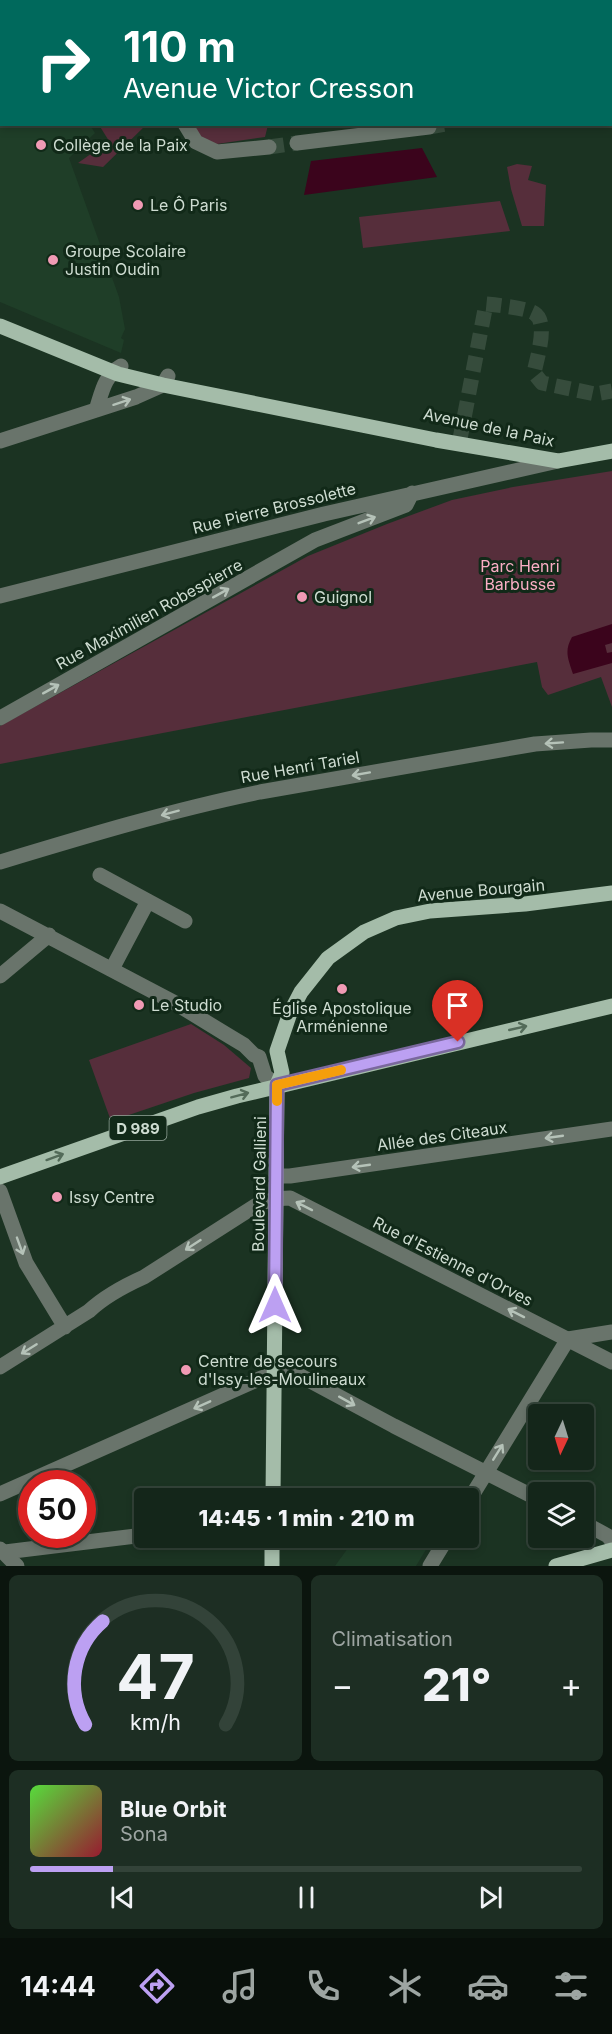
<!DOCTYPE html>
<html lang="fr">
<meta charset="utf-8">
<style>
:root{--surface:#14261a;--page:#1d2e23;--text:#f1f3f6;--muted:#9da5a2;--line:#334339;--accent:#bca0f2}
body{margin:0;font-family:Inter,sans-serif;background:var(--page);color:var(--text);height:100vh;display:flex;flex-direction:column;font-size:22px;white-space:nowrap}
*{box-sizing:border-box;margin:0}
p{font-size:20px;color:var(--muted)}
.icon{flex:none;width:33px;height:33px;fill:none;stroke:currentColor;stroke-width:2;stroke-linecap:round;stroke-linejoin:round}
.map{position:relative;height:1566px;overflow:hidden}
.panel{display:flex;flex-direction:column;gap:9px;padding:9px;background:#0b150e;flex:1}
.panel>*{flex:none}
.guide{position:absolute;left:0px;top:0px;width:612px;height:126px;box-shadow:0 3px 9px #0003,0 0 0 2px var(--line);background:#00695c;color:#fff;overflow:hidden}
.needle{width:39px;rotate:184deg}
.controls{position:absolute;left:528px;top:1404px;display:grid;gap:12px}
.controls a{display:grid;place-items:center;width:66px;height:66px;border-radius:6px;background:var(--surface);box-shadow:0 3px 9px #0003,0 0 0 2px var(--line);font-size:30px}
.speed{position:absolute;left:18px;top:1470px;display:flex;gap:12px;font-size:30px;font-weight:700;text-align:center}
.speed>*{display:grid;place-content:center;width:78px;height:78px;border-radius:50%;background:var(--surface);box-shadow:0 3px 9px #0003,0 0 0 2px var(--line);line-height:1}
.speed .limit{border:9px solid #d22;background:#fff;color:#111}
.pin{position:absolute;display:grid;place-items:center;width:51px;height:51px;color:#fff;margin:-62px -26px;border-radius:50% 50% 50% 0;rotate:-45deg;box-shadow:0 0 6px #0007}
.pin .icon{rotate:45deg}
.me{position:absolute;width:66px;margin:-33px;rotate:0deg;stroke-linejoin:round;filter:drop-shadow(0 0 4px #0008)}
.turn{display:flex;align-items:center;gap:21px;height:126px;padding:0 24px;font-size:27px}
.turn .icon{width:78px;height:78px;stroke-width:2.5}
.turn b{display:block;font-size:42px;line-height:51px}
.big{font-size:45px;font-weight:800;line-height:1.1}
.panel .card{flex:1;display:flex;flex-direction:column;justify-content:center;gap:9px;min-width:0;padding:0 21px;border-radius:9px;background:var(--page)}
.panel .dial{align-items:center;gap:0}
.dial svg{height:156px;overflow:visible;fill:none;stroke:var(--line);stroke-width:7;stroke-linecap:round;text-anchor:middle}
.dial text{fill:var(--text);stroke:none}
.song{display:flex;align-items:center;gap:18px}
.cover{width:72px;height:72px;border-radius:9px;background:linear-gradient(135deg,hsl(110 70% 55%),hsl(350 70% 35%))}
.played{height:6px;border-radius:3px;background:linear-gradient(90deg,var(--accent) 15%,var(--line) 15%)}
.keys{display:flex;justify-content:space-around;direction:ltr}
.heat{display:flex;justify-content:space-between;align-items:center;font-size:33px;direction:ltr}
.panel .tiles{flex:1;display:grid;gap:9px;grid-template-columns:1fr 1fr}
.card:last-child{grid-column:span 2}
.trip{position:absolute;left:134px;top:1488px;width:345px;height:60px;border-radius:6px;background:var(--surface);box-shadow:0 3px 9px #0003,0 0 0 2px var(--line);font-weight:800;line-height:60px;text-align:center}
.menu{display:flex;height:96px;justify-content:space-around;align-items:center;background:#080f0a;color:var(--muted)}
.menu .icon{width:42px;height:42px}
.menu .on{color:var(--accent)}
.menu b{font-size:27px;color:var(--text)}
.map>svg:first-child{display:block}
</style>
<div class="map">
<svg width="612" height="1566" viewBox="0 0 612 1566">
<rect width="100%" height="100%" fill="#1b3322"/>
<!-- built -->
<path fill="#1f3e28" d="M 1,72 L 2,124 L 90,125 L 95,133 L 69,158 L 119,297 L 125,329 L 121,338 L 124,340 L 121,353 L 0,302 L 0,73 Z
M 352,1538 L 433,1538 L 416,1566 L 335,1566 L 348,1548 Z"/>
<!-- green -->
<path fill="#562e3b" d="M 99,125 L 146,125 L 103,167 L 78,163 L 109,141 Z
M 193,125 L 268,125 L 265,137 L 217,144 L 201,138 Z
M 517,164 L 532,166 L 528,180 L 546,185 L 544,226 L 522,226 L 511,189 L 507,167 Z
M 500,201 L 510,231 L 363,248 L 359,217 Z
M 612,471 L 612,707 L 601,677 L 548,695 L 542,687 L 537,662 L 0,764 L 0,726 L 308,556 L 387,524 L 452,500 L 513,487 Z
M 191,1024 L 224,1045 L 251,1068 L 249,1078 L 194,1093 L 111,1121 L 89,1060 Z"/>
<!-- water -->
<path fill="#3b041c" d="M 422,148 L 437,177 L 304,195 L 311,161 Z
M 612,624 L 612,643 L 605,645 L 607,653 L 612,652 L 612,663 L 573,674 C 568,659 564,651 572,637 Z"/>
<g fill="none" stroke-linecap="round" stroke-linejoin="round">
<!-- minor-tunnel -->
<path stroke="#364c3c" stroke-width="15" stroke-dasharray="15 8" stroke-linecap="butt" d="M 66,2 L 68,0
M 429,127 L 446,124
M 269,147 L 297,143
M 460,439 L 486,304 C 496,305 527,308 534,313 C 549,322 537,357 534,373 L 542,383 L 595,394 L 612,391"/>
<!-- minor -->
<path stroke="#69746b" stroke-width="15" d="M 86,0 L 86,2
M 130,2 L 131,0
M 531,2 L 531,0
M 0,51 L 2,50
M 185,124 L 196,142 L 217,152 L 269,147
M 297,143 L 429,127
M 121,366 C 104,376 102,392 96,410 L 136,397 L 163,385 L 168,376
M 0,441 L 96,410
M 0,596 L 324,514 L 558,461
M 0,718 L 315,540 L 406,505 L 412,493
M 0,862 C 86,836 172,810 260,792 L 535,744 L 591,740 L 612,740
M 100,875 L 148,901
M 0,911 L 175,1003 L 229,1036 L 244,1045 L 254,1055 L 259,1057
M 112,969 L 148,901 L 185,921
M 0,976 L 49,935
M 259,1057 L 265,1076 L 277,1085
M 278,1176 L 290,1176 L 612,1129
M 0,1191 L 26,1263 L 65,1327
M 568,1339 L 612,1332
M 0,1367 L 89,1311 C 105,1296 124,1286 144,1277 L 255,1206 C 267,1200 276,1198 290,1198 L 612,1362
M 0,1494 L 259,1379 C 274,1373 283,1370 299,1375 L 394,1426 L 538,1499
M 468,1502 L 568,1339
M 584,1523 L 608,1536 L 612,1541
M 0,1549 L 17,1566
M 5,1552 L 144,1535
M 430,1566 L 447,1538"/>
<!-- major -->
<path stroke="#a4bca9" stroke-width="15" d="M 0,326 L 118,374 L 163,385 L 436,440 L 558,461 L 612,451
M 0,1177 L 198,1107 L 237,1096 L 612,1006
M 273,1498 L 277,1085 L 282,1073 L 277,1051 L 290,1013 L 301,992 L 328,958 L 364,932 L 396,918 L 430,911 L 525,904 L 612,893
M 272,1566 L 272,1538
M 556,1566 L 612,1550"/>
</g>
<!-- one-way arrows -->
<defs><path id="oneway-shaft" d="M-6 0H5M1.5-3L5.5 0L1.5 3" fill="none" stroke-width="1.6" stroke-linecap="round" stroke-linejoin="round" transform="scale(1.5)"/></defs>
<g stroke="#b5c2b8">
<use href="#oneway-shaft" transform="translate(122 402) rotate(-18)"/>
<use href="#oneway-shaft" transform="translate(367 520) rotate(-21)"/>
<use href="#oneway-shaft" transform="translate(221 593) rotate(-29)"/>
<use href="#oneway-shaft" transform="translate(51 689) rotate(-29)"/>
<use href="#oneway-shaft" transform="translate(554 743) rotate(176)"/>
<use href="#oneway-shaft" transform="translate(361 774) rotate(170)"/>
<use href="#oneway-shaft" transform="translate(170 813) rotate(165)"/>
<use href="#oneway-shaft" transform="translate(554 1137) rotate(172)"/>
<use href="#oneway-shaft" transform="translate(361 1166) rotate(172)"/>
<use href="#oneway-shaft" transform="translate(304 1206) rotate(-153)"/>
<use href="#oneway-shaft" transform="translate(193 1245) rotate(147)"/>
<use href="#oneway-shaft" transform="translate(20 1246) rotate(70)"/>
<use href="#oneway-shaft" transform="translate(516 1313) rotate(-153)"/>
<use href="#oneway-shaft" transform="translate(29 1349) rotate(148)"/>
<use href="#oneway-shaft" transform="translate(347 1401) rotate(29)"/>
<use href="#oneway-shaft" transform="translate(202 1405) rotate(156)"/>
<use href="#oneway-shaft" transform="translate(498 1452) rotate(-58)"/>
</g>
<g stroke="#536b59">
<use href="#oneway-shaft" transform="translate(518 1028) rotate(-13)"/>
<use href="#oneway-shaft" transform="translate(240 1095) rotate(-15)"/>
<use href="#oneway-shaft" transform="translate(55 1157) rotate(-20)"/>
</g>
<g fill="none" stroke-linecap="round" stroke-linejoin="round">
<defs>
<path id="route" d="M 275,1305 L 277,1085 L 458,1042"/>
</defs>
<!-- route casing -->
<use href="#route" stroke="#7a689d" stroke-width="15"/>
<!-- route -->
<use href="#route" stroke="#bca0f2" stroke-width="10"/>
<!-- slow -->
<path stroke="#f59e0b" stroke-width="10" d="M 277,1101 L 277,1085 L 341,1070"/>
</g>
<!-- markers -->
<g fill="#f09ab4" stroke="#112918" stroke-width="2">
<circle cx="41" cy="145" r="6"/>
<circle cx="138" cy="205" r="6"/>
<circle cx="53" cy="260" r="6"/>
<circle cx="302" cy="597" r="6"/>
<circle cx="342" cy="989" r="6"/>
<circle cx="139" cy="1005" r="6"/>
<circle cx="57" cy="1197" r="6"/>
<circle cx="186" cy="1370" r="6"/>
</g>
<g text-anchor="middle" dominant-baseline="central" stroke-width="6" stroke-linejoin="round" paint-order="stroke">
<!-- shield labels -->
<rect fill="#112918" stroke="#95a69a" stroke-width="1.5" x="109.5" y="1116" width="57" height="24" rx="4.5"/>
<g font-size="15" font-weight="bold" fill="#cedcd1">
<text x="138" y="1128">D 989</text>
</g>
<!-- poi labels -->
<g font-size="16" fill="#cedcd1" stroke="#112918" text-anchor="start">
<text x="53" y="145">Collège de la Paix</text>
<text x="150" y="205">Le Ô Paris</text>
<text x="65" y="251">Groupe Scolaire<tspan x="65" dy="18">Justin Oudin</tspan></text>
<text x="314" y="597">Guignol</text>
<text x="151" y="1005">Le Studio</text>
<text x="342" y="1008" text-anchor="middle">Église Apostolique<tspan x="342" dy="18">Arménienne</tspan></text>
<text x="69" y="1197">Issy Centre</text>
<text x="198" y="1361">Centre de secours<tspan x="198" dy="18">d'Issy-les-Moulineaux</tspan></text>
</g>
<!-- street labels -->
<g font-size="16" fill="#cedcd1" stroke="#112918">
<text transform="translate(489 427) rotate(12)">Avenue de la Paix</text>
<text transform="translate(274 508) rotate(-14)">Rue Pierre Brossolette</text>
<text transform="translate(149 614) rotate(-29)">Rue Maximilien Robespierre</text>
<text transform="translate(300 767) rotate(-10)">Rue Henri Tariel</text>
<text transform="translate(481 890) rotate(-5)">Avenue Bourgain</text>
<text transform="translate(442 1136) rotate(-8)">Allée des Citeaux</text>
<text transform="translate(259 1184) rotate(-89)">Boulevard Gallieni</text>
<text transform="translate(453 1261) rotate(27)">Rue d'Estienne d'Orves</text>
</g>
<!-- park labels -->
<g font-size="16" fill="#fbaec5" stroke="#112918">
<text x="520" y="566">Parc Henri<tspan x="520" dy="18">Barbusse</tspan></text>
</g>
</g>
</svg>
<div class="controls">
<a><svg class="needle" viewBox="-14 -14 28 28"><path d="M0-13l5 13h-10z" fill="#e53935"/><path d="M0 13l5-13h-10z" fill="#9da5a2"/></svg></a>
<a><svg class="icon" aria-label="layers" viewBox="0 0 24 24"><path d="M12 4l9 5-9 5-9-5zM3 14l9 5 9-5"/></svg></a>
</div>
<div class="speed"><div class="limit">50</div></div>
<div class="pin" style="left:458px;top:1042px;background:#d93025"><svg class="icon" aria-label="arrive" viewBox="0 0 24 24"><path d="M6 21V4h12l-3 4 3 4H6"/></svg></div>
<svg class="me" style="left:275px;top:1305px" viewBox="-20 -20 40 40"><path d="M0-17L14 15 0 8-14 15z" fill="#bca0f2" stroke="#fff" stroke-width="4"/></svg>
<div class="trip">14:45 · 1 min · 210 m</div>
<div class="guide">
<div class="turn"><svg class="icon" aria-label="right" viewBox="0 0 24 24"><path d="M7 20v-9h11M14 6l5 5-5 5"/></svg><div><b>110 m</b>Avenue Victor Cresson</div></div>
</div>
</div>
<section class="panel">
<div class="tiles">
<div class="card dial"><svg viewBox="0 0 100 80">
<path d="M14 69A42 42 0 1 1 86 69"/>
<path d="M14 69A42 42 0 0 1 23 16" stroke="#bca0f2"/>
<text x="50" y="56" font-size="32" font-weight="700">47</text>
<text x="50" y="72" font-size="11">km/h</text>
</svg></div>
<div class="card"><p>Climatisation</p>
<div class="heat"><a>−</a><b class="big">21°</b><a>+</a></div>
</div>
<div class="card">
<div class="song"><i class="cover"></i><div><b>Blue Orbit</b><p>Sona</p></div></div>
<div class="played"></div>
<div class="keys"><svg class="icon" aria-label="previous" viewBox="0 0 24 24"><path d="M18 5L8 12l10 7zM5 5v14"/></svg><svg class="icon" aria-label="pause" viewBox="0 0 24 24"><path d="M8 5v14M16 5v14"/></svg><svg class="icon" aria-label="next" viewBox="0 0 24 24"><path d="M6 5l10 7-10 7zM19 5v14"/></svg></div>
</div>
</div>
</section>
<nav class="menu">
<b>14:44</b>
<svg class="icon on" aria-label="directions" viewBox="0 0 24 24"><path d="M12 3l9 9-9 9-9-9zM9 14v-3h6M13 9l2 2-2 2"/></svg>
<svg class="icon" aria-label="music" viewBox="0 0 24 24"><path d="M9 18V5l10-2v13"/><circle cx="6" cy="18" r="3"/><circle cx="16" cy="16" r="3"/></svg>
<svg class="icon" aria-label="phone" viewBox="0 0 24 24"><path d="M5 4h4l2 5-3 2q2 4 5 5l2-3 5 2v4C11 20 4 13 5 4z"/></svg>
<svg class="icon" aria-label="climate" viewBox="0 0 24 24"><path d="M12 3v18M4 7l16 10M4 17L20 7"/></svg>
<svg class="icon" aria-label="car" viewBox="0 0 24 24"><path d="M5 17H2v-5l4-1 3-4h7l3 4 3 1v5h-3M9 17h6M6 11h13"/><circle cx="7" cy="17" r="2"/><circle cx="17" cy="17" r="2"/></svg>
<svg class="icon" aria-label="filters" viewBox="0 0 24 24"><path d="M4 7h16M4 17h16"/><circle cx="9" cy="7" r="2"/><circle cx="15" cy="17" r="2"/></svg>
</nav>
